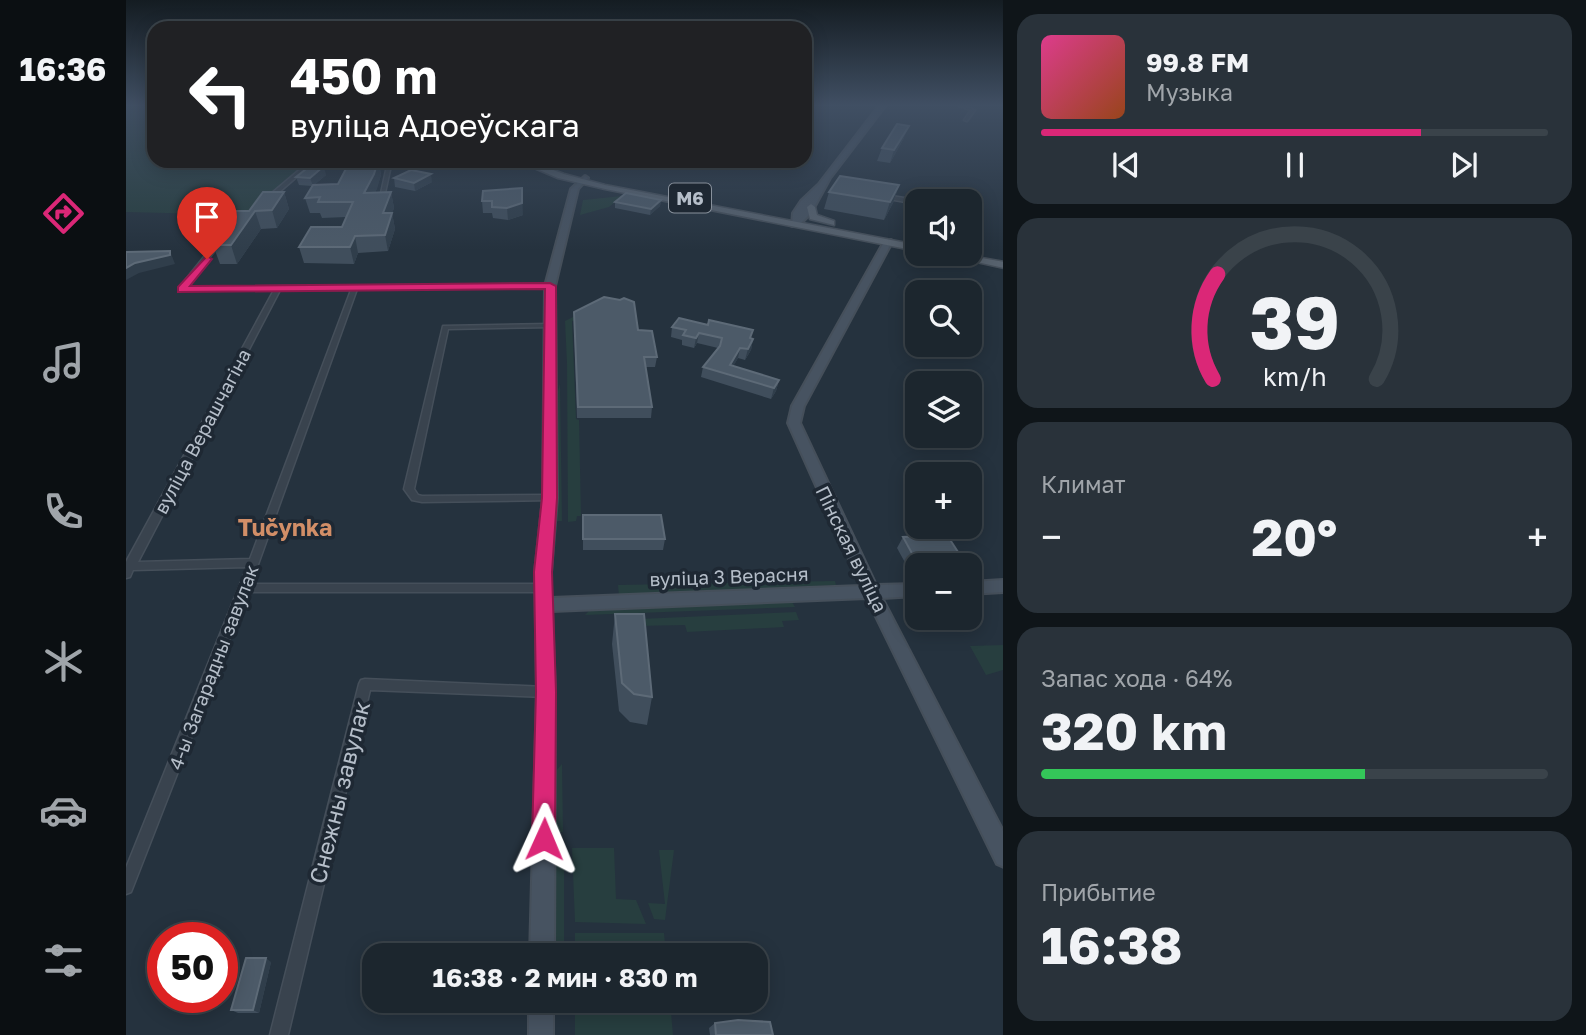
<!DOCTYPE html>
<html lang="ru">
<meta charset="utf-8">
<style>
:root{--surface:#1c262e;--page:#29323a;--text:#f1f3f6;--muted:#a0a5aa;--line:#3a434a;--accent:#db2777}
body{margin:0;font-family:"Golos Text",sans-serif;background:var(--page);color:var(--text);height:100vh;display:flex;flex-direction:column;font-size:26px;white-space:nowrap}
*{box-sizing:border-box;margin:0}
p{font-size:23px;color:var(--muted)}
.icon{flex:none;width:38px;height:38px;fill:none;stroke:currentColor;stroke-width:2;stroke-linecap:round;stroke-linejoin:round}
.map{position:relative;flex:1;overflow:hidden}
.side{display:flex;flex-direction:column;gap:14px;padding:14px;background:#0f1519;width:583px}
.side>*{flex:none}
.top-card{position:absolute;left:21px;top:21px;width:665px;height:147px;border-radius:21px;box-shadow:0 4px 18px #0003,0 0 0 2px var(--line);background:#202124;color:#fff;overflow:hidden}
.buttons{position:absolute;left:779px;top:189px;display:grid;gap:14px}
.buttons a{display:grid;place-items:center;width:77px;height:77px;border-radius:14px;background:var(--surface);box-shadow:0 4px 18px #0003,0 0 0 2px var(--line);font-size:35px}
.speed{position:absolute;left:21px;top:922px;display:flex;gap:14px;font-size:35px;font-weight:700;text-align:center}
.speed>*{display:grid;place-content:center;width:91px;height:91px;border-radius:50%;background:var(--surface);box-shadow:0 4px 18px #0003,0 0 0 2px var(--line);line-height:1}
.speed .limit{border:10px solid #d22;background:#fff;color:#111}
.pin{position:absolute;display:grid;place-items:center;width:60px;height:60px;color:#fff;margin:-72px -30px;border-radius:50% 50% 50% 0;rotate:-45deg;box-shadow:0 0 7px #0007}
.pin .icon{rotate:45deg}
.me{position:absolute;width:77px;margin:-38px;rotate:1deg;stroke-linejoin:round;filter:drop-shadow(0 0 5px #0008)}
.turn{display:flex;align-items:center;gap:24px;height:147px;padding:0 28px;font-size:32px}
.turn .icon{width:91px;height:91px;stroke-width:2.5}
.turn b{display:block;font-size:49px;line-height:60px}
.big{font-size:52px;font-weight:700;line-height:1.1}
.side .tile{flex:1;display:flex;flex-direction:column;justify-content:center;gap:10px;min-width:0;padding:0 24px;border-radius:21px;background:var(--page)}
.side .dial{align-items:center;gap:0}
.dial svg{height:182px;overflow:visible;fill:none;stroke:var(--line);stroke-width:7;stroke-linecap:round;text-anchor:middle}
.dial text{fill:var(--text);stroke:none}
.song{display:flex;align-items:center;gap:21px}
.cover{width:84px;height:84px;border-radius:10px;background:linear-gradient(135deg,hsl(330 70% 55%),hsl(20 70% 35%))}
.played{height:7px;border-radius:4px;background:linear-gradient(90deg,var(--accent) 75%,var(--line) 75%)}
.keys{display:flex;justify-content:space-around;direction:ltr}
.heat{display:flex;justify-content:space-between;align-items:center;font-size:38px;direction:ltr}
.charge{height:10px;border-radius:5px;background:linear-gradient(90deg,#34c759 64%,var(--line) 0)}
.trip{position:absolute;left:236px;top:943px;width:406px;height:70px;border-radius:21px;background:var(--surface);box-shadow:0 4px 18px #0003,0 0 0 2px var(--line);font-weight:700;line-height:70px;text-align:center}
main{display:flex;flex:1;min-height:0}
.tab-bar{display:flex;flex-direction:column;width:126px;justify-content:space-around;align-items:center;background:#0b0f12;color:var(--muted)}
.tab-bar .icon{width:49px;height:49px}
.tab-bar .active{color:var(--accent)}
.tab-bar b{font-size:32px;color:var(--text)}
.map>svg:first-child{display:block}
</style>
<main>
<nav class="tab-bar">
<b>16:36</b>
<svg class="icon active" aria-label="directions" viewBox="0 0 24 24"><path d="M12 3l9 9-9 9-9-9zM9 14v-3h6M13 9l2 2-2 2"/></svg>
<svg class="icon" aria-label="music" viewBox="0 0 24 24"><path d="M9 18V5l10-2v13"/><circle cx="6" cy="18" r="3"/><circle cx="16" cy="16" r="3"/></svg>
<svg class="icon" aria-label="phone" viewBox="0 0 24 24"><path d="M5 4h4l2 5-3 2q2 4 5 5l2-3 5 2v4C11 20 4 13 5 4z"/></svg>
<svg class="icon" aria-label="climate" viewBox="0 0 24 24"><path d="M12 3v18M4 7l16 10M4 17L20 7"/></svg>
<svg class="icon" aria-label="car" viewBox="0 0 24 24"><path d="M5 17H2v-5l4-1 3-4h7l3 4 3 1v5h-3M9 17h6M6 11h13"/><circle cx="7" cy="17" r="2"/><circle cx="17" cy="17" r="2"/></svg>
<svg class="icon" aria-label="filters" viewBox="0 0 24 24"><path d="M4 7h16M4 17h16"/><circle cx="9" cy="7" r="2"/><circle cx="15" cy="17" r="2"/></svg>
</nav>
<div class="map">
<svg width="878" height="1035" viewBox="0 0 878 1035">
<rect width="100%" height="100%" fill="#25323e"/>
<!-- green -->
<path fill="#273e3f" d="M 0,106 L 28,106 L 28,161 L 183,161 L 117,215 L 0,212 Z
M 496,196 L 483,207 L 454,215 L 457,200 Z
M 461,310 L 464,319 L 446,321 L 450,419 L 453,420 L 455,516 L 451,516 L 450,521 L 442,522 L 441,363 L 439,321 Z
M 434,384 L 436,521 L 430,521 L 431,394 Z
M 709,581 L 710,585 L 493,596 L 492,585 Z
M 666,602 L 669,607 L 459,615 L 463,611 Z
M 670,612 L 673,620 L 656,621 L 658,627 L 561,632 L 559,625 L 510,626 L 513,619 Z
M 877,645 L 877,670 L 860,675 L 844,646 Z
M 436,764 L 437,832 L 429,832 L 429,772 Z
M 446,848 L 488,848 L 490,899 L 510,900 L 520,924 L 449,922 Z
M 438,849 L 438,955 L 430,955 L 429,850 Z
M 533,850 L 548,850 L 539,920 L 528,919 L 522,903 L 539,904 Z
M 449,933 L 538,933 L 540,955 L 449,955 Z
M 449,1001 L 544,1001 L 547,1035 L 449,1035 Z"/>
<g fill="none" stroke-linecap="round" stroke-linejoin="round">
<defs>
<path id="street" d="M 833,106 L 837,106 L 849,110 L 841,121 L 838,120 L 845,110 Z
M 184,161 L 189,161 L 144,200 L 140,200 L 140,198 Z
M 262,161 L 266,161 L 259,193 L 257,194 L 255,193 Z
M 759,195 L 791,200 L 793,201 L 791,201 L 791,204 L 757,198 L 757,196 Z
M 96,236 L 98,237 L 98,239 L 60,287 L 424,284 L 427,286 L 424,288 L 231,289 L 125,584 L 417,584 L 421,585 L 422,588 L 421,591 L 417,592 L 122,592 L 7,887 L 5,892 L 0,894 L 0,868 L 121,567 L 7,570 L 4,577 L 0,578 L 0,562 L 148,290 L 53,290 L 53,288 L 94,237 ZM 154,290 L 225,290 L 124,559 L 12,562 Z
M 425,324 L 427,325 L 427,327 L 322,329 L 288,489 L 292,495 L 296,496 L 424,495 L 427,496 L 429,498 L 427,500 L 296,502 L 286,500 L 278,489 L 317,326 Z
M 239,679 L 420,687 L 424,688 L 426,692 L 424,696 L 420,697 L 244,690 L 162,1035 L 144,1035 L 233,684 L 235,680 Z"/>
<path id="secondary" d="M 753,106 L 759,106 L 704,178 L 685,213 L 672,226 L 666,226 L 667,213 L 675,201 L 693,184 Z
M 459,176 L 462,178 L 452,189 L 429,286 L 431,498 L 425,572 L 425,598 L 735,586 L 662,423 L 666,406 L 758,242 L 765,240 L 766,242 L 678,406 L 674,423 L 750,585 L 791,584 L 791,596 L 756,598 L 878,833 L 878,867 L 871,864 L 741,598 L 426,611 L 429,692 L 428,956 L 404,956 L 411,692 L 409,572 L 417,498 L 419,286 L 445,189 Z
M 878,580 L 878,592 L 844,594 L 844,582 Z
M 403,1001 L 427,1001 L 427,1035 L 403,1035 Z"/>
<path id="primary" d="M 392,161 L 403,161 L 438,174 L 479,185 L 791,245 L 791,251 L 479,189 L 432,178 Z
M 685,204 L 689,207 L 691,215 L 708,221 L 708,225 L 684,219 L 681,207 Z
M 814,254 L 833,254 L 878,262 L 878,268 Z"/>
</defs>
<!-- street casing -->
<use href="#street" stroke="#454f5a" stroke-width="3"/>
<!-- secondary casing -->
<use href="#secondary" stroke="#454f5a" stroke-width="4"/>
<!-- primary casing -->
<use href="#primary" stroke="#454f5a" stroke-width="3"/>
<!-- street -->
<use href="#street" fill="#39434e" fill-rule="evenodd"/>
<!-- secondary -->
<use href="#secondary" fill="#475361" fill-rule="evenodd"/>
<!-- primary -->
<use href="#primary" fill="#57626e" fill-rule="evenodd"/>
</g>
<!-- wall -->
<path fill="#404e5c" d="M 778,138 L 764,163 L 751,161 L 756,148 Z
M 217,161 L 257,161 L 254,169 L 255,175 L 249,193 L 265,192 L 268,208 L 266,213 L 269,229 L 262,251 L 232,253 L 228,264 L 178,263 L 173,247 L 216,227 L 220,217 L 196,218 L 194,213 L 184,213 L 179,198 L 186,186 L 173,185 L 170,177 L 200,175 L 188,185 L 212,184 L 219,171 Z
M 268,178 L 306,182 L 289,191 L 269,187 Z
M 773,185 L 767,203 L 758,220 L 698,209 L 703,192 Z
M 357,191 L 397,215 L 382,220 L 367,218 L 366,213 L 357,213 L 356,201 Z
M 158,192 L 163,209 L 151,228 L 135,229 L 111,264 L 94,264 L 87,245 L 90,242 L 88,238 L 123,211 Z
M 535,200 L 534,206 L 524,215 L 489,208 L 489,202 Z
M 448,322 L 512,330 L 531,357 L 529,367 L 520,367 L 526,407 L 525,418 L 451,418 Z
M 546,327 L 627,339 L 625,350 L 619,360 L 612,358 L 607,366 L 653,380 L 650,391 L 645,399 L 575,377 L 577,367 L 592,348 L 571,343 L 568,348 L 556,345 L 556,340 L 545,337 Z
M 457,515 L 539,539 L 537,550 L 457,550 Z
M 777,537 L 834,555 L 827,565 L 791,565 L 791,568 L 782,568 L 771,548 Z
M 489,614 L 526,697 L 521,725 L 504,722 L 493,711 L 486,644 Z
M 145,962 L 133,1013 L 112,1013 L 105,1010 Z
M 589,1023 L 647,1035 L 584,1035 L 583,1028 Z"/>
<!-- shaded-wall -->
<path fill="#303e4b" d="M 783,126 L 778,138 L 764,163 L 768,150 Z
M 248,161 L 257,161 L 254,169 L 255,175 L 251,189 L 241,208 L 238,193 Z
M 198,166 L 200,175 L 187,186 L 184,178 Z
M 305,174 L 306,182 L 289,191 L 288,183 Z
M 773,185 L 767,203 L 758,220 L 764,202 Z
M 396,188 L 397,215 L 382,220 L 381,208 Z
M 158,192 L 163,209 L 151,228 L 146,210 Z
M 265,192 L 268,208 L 261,229 L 257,213 Z
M 535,200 L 534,206 L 524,215 L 525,209 Z
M 129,211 L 135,229 L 111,264 L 105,245 Z
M 266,213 L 269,229 L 262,251 L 259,235 Z
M 229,236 L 232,253 L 228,264 L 224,247 Z
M 44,251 L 49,264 L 13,273 L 0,280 L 0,268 L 9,263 Z
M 573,333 L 571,343 L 568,348 L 570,338 Z
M 627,339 L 625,350 L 619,360 L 622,349 Z
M 614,348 L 612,358 L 602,376 L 604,365 Z
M 653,380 L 650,391 L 645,399 L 648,388 Z
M 140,958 L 145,962 L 133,1013 L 127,1010 Z"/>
<!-- building -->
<path fill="#4c5a68" stroke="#5d6a77" stroke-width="2" d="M 771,124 L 783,126 L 768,150 L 756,148 Z
M 224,161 L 248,161 L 247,163 L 252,161 L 248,174 L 238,193 L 265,192 L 257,213 L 266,213 L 259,235 L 229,236 L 224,247 L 173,247 L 185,227 L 216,227 L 227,202 L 192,202 L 194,197 L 179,198 L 187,185 L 212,184 Z
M 184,166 L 198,166 L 184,178 L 170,177 Z
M 285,170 L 305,174 L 288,183 L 268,178 Z
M 714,176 L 773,185 L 764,202 L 703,192 Z
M 396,188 L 396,203 L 381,208 L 366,207 L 366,201 L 356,201 L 357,191 Z
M 137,192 L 158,192 L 146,210 L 129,211 L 105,245 L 87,245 L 93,238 L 88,238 L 108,211 L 123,211 Z
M 500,193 L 535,200 L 525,209 L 489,202 Z
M 44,251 L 44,255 L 9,263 L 0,268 L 0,252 Z
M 478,297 L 494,300 L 498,298 L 508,302 L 512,330 L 526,331 L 531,357 L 518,357 L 526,407 L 452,407 L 448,312 Z
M 553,318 L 582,325 L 583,320 L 627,330 L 624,338 L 627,339 L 622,349 L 614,348 L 604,365 L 653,380 L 648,388 L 577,367 L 594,346 L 596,338 L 573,333 L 570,338 L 557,335 L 560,330 L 546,327 Z
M 457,515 L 535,515 L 539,539 L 457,539 Z
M 821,535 L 834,555 L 788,557 L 777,537 Z
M 489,614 L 518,614 L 526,697 L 508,694 L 496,683 Z
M 120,958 L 140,958 L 127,1010 L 105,1010 Z
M 612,1020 L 644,1022 L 647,1035 L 590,1035 L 589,1023 Z"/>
<!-- sky -->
<linearGradient id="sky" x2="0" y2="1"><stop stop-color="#141c22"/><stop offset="0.42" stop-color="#404f63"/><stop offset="1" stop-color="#404f63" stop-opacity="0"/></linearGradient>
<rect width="878" height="250" fill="url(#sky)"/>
<!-- route -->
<path fill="#db2777" stroke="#8e194d" stroke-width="2" d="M 81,256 L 86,259 L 64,286 L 424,283 L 430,286 L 431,498 L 426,572 L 430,692 L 429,839 L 426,848 L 418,851 L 409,848 L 406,839 L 410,692 L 408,572 L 416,498 L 419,289 L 52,292 L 52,287 Z"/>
<g text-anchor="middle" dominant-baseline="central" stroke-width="7" stroke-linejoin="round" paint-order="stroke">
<!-- shield labels -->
<rect fill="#1e2833" stroke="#88919c" stroke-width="2" x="543" y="183.5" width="42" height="29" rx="5"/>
<g font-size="18" font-weight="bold" fill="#b5bec9">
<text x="564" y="198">М6</text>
</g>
<!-- street labels -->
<g font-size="19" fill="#b5bec9" stroke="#1e2833">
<text transform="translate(76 431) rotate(-62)">вуліца Верашчагіна</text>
<text transform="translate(726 549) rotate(64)">Пінская вуліца</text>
<text transform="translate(603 576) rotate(-2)">вуліца 3 Верасня</text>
<text transform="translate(87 667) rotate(-69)">4-ы Загарадны завулак</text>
</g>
<!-- quarter labels -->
<g font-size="23" font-weight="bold" fill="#d28e67" stroke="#1e2833">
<text x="159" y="527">Tučynka</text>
</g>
<!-- near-street labels -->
<g font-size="23" fill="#b5bec9" stroke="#1e2833">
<text transform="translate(213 792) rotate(-76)">Снежны завулак</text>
</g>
</g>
</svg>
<div class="buttons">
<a><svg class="icon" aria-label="sound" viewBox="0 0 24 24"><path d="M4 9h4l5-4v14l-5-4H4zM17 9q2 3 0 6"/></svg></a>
<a><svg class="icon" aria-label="search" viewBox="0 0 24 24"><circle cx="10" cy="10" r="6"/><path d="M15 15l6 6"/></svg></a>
<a><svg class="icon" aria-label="layers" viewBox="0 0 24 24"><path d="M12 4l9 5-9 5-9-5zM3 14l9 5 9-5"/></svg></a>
<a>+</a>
<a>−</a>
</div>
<div class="speed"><div class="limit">50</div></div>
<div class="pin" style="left:81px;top:259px;background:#d93025"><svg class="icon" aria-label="arrive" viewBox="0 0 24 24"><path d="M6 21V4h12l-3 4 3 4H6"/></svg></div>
<svg class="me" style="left:418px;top:839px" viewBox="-20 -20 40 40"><path d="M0-17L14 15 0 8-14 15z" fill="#db2777" stroke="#fff" stroke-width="4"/></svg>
<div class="trip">16:38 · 2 мин · 830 m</div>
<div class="top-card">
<div class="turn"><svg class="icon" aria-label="left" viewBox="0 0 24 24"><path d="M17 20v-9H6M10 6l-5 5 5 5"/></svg><div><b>450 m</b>вуліца Адоеўскага</div></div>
</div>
</div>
<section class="side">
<div class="tile">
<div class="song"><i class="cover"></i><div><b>99.8 FM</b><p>Музыка</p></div></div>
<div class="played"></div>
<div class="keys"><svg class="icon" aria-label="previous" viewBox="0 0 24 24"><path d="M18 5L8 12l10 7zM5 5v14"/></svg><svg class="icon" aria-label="pause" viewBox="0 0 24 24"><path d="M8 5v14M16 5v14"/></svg><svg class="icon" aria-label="next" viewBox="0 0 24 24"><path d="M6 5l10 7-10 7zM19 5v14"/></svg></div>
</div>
<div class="tile dial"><svg viewBox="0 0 100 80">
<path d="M14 69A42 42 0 1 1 86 69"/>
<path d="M14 69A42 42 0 0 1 16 23" stroke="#db2777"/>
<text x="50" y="56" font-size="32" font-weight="700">39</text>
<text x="50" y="72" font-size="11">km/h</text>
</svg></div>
<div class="tile"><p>Климат</p>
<div class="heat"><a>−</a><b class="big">20°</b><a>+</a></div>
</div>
<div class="tile"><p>Запас хода · 64%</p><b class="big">320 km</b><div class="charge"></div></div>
<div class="tile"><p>Прибытие</p><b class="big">16:38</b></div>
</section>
</main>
